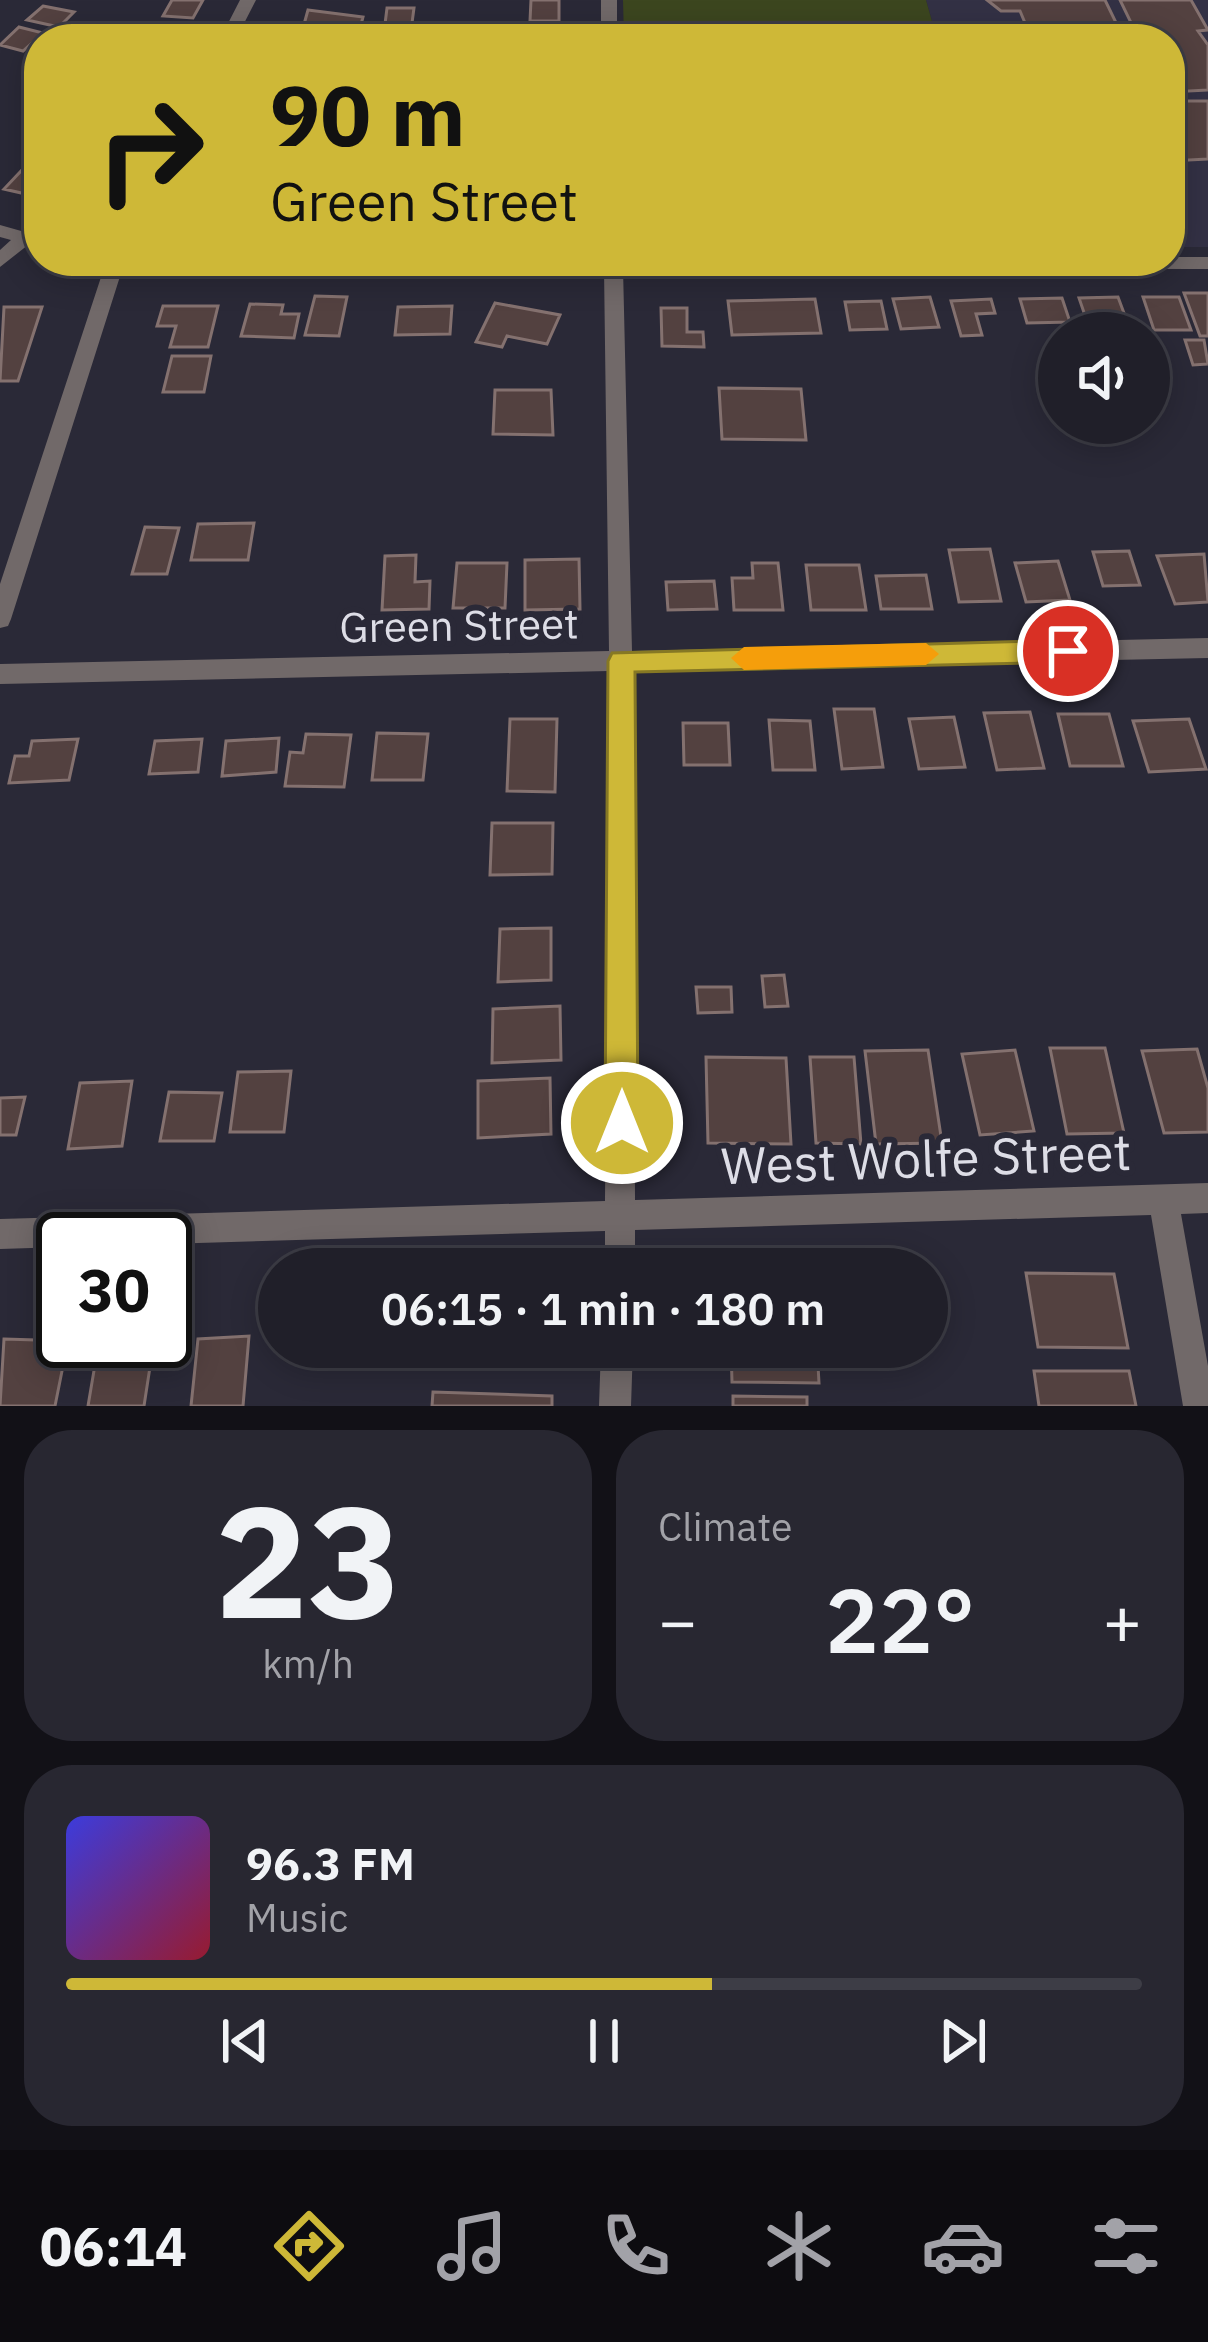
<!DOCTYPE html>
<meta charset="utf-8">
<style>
:root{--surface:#201f29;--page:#282731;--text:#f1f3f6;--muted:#a2a2a8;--line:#3d3d46;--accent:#ceb837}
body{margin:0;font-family:"IBM Plex Sans",sans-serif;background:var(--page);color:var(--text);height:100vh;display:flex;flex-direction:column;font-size:45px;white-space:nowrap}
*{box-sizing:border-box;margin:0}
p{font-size:39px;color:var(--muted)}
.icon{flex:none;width:66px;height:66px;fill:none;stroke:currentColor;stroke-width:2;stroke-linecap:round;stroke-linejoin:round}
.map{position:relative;height:1406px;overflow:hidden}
.drawer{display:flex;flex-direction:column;gap:24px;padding:24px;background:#121117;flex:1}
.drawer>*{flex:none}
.guide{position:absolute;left:24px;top:24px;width:1161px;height:252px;border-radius:48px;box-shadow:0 6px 30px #0003,0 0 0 3px var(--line);background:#ceb837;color:#111;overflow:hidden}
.buttons{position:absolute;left:1038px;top:312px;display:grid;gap:24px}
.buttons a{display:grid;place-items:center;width:132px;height:132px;border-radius:50%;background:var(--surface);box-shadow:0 6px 30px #0003,0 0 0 3px var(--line);font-size:60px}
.speed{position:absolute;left:36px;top:1212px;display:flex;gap:24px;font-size:60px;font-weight:700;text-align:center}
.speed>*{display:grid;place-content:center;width:156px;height:156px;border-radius:50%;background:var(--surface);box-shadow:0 6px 30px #0003,0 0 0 3px var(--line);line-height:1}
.speed .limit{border:6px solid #111;border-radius:18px;background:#fff;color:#111}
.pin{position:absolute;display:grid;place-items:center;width:102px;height:102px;color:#fff;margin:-51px;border:6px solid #fff;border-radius:50%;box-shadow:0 3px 12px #0007}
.me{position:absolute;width:132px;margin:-66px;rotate:0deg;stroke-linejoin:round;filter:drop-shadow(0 0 9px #0008)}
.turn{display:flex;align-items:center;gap:42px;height:252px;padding:0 48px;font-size:54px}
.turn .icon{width:156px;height:156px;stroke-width:2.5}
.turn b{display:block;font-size:84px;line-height:102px}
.big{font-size:90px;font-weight:600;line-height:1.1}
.drawer .widget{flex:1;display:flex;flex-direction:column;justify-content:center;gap:18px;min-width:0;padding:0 42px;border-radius:48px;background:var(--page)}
.drawer .dial{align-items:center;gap:0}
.dial b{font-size:156px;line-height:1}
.song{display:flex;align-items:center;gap:36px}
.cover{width:144px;height:144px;border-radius:18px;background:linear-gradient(135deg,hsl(240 70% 55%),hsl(350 70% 35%))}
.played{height:12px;border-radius:6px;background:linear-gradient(90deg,var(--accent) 60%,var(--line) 60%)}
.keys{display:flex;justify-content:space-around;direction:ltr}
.heat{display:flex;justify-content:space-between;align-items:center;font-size:66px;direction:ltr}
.drawer .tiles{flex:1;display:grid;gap:24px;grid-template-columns:1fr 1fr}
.widget:last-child{grid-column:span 2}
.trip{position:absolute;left:258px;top:1248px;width:690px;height:120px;border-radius:60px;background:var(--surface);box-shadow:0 6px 30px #0003,0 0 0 3px var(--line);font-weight:600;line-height:120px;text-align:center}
.menu{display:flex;height:192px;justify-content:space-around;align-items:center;background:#0d0c10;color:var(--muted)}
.menu .icon{width:84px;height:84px}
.menu .selected{color:var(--accent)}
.menu b{font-size:54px;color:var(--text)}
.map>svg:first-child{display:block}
</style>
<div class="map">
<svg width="1208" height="1406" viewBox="0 0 1208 1406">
<rect width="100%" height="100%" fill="#2a2937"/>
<!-- built -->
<path fill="#333145" d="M 926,0 L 1208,0 L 1208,247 L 1170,247 L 1170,39 L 937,39 Z"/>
<!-- green -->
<path fill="#3c461f" d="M 623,0 L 926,0 L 937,39 L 624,39 Z"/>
<!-- building -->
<path fill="#534140" stroke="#84716f" stroke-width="3" d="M 172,0 L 203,0 L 193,18 L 163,16 Z
M 531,0 L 559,0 L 559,21 L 530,21 Z
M 987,0 L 1105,0 L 1122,35 L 1137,35 L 1120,0 L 1191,0 L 1208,30 L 1198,31 L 1208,45 L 1208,90 L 1170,92 L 1170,39 L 1042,39 L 1039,30 L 1028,30 L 1020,11 L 1001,11 Z
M 43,6 L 74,12 L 59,27 L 27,20 Z
M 387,8 L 414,8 L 412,23 L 385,24 Z
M 308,10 L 363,17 L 358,36 L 301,35 Z
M 19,27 L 43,33 L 23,51 L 0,45 Z
M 1170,101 L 1208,101 L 1208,159 L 1170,161 Z
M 22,170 L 39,174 L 39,197 L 4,189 Z
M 1184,293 L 1208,293 L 1208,336 L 1200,336 Z
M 315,296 L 347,297 L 339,336 L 305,335 Z
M 930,297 L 939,327 L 901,329 L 893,299 Z
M 1118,297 L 1131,332 L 1091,333 L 1079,298 Z
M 1143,297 L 1179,297 L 1191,330 L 1154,330 Z
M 1062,298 L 1070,322 L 1027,323 L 1020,299 Z
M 815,299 L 821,333 L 732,335 L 728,301 Z
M 991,299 L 995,313 L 976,314 L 982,335 L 961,336 L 951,301 Z
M 881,301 L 887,329 L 850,330 L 845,302 Z
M 495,303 L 560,315 L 547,344 L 507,336 L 502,347 L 476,342 Z
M 250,304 L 283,305 L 281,314 L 299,314 L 294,338 L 241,336 Z
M 163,306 L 218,306 L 208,347 L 170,347 L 176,326 L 157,326 Z
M 452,306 L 450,334 L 395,335 L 398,307 Z
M 4,307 L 42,307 L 18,381 L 0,381 Z
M 661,308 L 687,308 L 687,332 L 703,332 L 704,347 L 662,346 Z
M 1185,340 L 1204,340 L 1208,364 L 1193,365 Z
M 172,356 L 211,356 L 204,392 L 163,392 Z
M 719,388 L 801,389 L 806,440 L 722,439 Z
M 495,390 L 551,390 L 553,435 L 493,434 Z
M 254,523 L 248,560 L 191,560 L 198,524 Z
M 145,527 L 179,528 L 167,574 L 132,574 Z
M 990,549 L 1001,601 L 959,602 L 949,550 Z
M 1129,551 L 1140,585 L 1103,586 L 1093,552 Z
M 1204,554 L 1208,602 L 1175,604 L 1157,556 Z
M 416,555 L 415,582 L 430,581 L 429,609 L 382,610 L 385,556 Z
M 579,559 L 580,609 L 525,610 L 525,560 Z
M 1058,561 L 1070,600 L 1026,602 L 1015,563 Z
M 457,563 L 507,563 L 505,608 L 453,608 Z
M 752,563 L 778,563 L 783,610 L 734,610 L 732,578 L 753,578 Z
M 806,565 L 859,565 L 866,610 L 811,610 Z
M 926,575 L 932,609 L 881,609 L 876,576 Z
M 714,581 L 717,609 L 668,610 L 666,582 Z
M 834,709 L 874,709 L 883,767 L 842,769 Z
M 1030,712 L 1044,768 L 997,770 L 984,713 Z
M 1058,714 L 1109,714 L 1123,766 L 1070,766 Z
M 954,717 L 965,767 L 919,769 L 909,719 Z
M 510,719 L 557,719 L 555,792 L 507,791 Z
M 1189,719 L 1206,769 L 1149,772 L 1133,721 Z
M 769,720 L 810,721 L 815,770 L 773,770 Z
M 683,723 L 728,723 L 730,765 L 684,765 Z
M 377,733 L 428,734 L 423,780 L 372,780 Z
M 306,734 L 351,735 L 344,787 L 285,786 L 290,752 L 303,753 Z
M 279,738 L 276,772 L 222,776 L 226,741 Z
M 78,739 L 69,780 L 9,783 L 15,756 L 29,756 L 32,741 Z
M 202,739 L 198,772 L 149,774 L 155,741 Z
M 492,823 L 553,823 L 552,874 L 490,875 Z
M 551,928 L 551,980 L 498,982 L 500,929 Z
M 784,975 L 788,1006 L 765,1007 L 762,976 Z
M 696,987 L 731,987 L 732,1012 L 698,1013 Z
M 560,1006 L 561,1060 L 492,1063 L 493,1009 Z
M 1050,1048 L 1105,1048 L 1124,1133 L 1067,1134 Z
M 1197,1049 L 1208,1088 L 1208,1132 L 1164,1133 L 1142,1051 Z
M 928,1050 L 942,1143 L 876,1144 L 865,1051 Z
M 1015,1050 L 1034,1131 L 980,1135 L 962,1054 Z
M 706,1057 L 786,1058 L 791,1144 L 708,1143 Z
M 810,1057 L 854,1057 L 861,1144 L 816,1143 Z
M 291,1071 L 284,1132 L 230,1132 L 238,1072 Z
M 550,1078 L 551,1134 L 478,1138 L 478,1081 Z
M 132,1081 L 122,1146 L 68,1149 L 80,1083 Z
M 169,1092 L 222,1093 L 214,1141 L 160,1141 Z
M 25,1097 L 16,1135 L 0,1135 L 0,1098 Z
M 1026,1273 L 1114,1274 L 1128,1348 L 1038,1347 Z
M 249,1336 L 243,1406 L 191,1406 L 198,1339 Z
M 4,1339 L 68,1341 L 55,1406 L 0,1406 Z
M 99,1341 L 154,1341 L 144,1406 L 88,1406 Z
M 444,1347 L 550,1347 L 550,1361 L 443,1358 Z
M 731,1347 L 817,1347 L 819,1383 L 732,1382 Z
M 1034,1371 L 1129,1371 L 1136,1406 L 1039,1406 Z
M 433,1392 L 552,1396 L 552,1406 L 432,1406 Z
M 733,1396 L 807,1397 L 807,1406 L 733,1406 Z"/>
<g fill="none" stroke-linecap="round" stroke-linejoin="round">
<!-- minor -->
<path fill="#716969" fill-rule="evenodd" d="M 240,0 L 256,0 L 236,39 L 220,39 Z
M 601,0 L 617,0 L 617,39 L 601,39 Z
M 0,225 L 39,236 L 39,248 L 28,245 L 0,267 L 0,250 L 11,240 L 0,237 Z
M 1170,257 L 1208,257 L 1208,269 L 623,268 L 632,651 L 1208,638 L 1208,658 L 633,670 L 635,1200 L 1208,1183 L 1208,1213 L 1181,1214 L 1208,1366 L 1208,1406 L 1183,1406 L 1151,1215 L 635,1230 L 635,1269 L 605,1269 L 605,1231 L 165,1244 L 165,1239 L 63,1239 L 63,1247 L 0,1249 L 0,1219 L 605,1201 L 609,671 L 0,684 L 0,664 L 609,651 L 604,268 L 123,267 L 11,619 L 8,626 L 0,628 L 0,584 L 105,265 L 103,261 L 1170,261 Z
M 601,1347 L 633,1347 L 631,1406 L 599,1406 Z"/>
</g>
<!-- route -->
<path fill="#ceb837" stroke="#867824" stroke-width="3" d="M 1068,640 L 1082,651 L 1068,662 L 635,672 L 638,1123 L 634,1135 L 622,1140 L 610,1135 L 605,1123 L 608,661 L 612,653 Z"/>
<!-- slow -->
<path fill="#f59e0b" d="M 926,643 L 939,654 L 926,665 L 744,670 L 731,658 L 744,647 Z"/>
<g text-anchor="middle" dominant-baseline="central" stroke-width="12" stroke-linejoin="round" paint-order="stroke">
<!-- street labels -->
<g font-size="42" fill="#dddde6" stroke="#2a2937">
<text transform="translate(459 625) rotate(-1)">Green Street</text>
</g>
<!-- near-street labels -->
<g font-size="51" fill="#dddde6" stroke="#2a2937">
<text transform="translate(926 1158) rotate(-2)">West Wolfe Street</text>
</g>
</g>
</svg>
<div class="buttons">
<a><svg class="icon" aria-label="sound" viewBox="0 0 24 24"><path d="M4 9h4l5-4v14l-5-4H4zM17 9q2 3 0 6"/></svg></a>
</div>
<div class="speed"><div class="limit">30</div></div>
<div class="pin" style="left:1068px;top:651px;background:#d93025"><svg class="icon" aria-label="arrive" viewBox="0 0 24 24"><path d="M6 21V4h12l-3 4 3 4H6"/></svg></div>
<svg class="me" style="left:622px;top:1123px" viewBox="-20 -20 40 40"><circle r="17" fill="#ceb837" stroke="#fff" stroke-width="3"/><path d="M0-11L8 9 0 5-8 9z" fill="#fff"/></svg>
<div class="trip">06:15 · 1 min · 180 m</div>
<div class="guide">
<div class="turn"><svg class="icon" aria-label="right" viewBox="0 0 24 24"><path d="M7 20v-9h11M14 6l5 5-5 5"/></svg><div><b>90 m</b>Green Street</div></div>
</div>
</div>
<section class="drawer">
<div class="tiles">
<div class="widget dial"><b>23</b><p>km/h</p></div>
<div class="widget"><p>Climate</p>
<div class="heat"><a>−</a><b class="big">22°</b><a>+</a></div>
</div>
<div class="widget">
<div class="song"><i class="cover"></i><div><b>96.3 FM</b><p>Music</p></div></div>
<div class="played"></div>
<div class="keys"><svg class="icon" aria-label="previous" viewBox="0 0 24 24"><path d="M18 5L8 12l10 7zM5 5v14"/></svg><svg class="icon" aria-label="pause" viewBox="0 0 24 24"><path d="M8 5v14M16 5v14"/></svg><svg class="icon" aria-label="next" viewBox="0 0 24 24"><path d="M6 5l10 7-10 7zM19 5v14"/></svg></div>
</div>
</div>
</section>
<nav class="menu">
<b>06:14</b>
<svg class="icon selected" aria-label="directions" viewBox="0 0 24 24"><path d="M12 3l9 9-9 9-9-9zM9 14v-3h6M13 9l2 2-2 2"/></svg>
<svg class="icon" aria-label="music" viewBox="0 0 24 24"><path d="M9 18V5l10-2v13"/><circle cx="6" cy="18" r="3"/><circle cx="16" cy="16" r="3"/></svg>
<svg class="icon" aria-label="phone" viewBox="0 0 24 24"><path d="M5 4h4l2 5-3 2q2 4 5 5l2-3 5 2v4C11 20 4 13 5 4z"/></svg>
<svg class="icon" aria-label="climate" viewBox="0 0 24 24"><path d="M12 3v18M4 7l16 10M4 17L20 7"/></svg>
<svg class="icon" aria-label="car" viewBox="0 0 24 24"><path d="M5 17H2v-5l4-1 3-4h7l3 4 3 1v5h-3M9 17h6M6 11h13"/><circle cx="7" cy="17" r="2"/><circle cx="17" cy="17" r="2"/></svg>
<svg class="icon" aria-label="filters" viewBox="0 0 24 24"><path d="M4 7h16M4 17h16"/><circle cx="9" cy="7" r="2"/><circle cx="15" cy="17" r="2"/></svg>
</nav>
